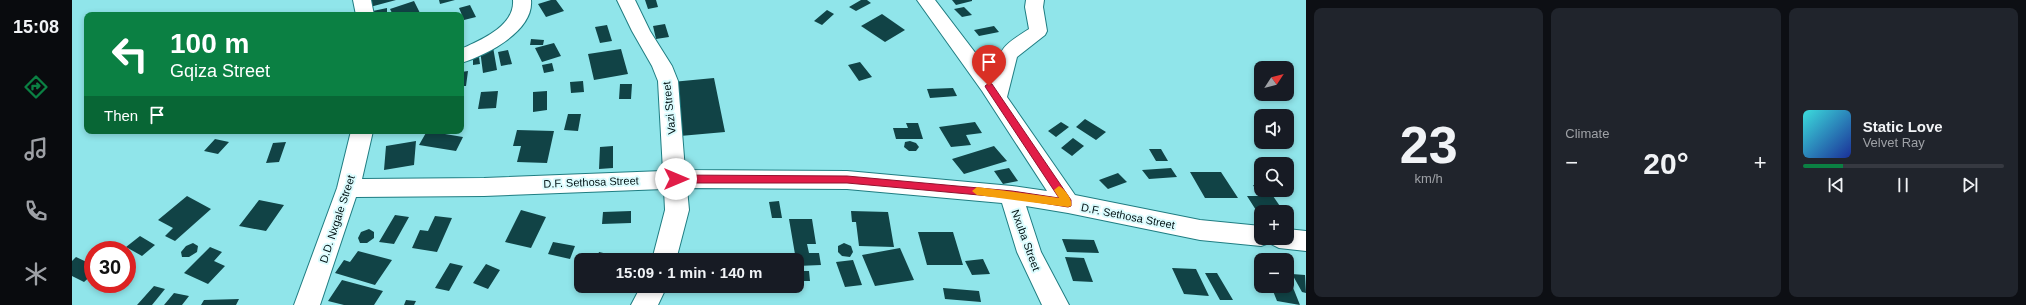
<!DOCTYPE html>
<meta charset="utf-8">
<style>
:root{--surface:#171b24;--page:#20242c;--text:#f1f3f6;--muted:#9ea1a6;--line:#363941;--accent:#0b8043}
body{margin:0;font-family:Helvetica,sans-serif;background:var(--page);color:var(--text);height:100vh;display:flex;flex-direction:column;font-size:15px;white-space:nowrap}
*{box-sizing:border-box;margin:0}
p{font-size:13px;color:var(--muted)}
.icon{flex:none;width:22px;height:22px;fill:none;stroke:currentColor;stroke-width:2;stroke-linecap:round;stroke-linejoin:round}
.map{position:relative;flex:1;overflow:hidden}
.side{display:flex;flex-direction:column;gap:8px;padding:8px;background:#0d0f14;width:720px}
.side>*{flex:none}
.hud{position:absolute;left:12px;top:12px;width:380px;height:122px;border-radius:8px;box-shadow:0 2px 6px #0003;background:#0b8043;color:#fff;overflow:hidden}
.needle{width:26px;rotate:54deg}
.controls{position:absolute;left:1182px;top:61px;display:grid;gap:8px}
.controls a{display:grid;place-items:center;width:40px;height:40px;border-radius:8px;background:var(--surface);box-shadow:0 2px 6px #0003;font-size:20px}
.speed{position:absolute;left:12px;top:241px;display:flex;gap:8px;font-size:20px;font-weight:700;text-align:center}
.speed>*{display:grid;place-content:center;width:52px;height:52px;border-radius:50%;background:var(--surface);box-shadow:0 2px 6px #0003;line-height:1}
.speed .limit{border:6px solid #d22;background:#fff;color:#111}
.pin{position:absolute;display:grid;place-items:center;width:34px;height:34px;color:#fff;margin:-41px -17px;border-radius:50% 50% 50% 0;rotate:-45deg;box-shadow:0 0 4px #0007}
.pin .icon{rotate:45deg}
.me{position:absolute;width:44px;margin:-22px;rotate:90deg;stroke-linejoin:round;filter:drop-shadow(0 0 3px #0008)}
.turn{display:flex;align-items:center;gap:14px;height:84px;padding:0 20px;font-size:18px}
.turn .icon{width:52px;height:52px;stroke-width:2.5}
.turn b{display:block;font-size:28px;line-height:34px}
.then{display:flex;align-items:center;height:38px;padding:0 20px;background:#0003;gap:8px;font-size:15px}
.big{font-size:30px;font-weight:600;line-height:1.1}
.side .card{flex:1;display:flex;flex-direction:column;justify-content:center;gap:6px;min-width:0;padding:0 14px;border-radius:8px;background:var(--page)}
.side .dial{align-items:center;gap:0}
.dial b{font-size:52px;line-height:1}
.song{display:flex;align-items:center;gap:12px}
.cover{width:48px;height:48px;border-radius:6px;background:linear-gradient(135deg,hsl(180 70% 55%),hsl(230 70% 35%))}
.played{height:4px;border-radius:2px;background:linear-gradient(90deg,var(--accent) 20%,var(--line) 20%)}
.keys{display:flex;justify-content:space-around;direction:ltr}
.heat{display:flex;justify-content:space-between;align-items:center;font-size:22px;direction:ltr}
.side .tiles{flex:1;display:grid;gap:8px;grid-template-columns:repeat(3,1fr)}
.trip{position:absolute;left:502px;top:253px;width:230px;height:40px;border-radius:8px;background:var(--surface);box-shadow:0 2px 6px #0003;font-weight:600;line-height:40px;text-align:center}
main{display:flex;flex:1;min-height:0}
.menu{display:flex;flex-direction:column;width:72px;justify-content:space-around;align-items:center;background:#090b0e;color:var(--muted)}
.menu .icon{width:28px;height:28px}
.menu .current{color:var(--accent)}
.menu b{font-size:18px;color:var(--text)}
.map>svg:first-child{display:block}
</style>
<main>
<nav class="menu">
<b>15:08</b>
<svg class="icon current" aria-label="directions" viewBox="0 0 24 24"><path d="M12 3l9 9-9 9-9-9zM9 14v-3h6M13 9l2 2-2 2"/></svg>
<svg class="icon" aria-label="music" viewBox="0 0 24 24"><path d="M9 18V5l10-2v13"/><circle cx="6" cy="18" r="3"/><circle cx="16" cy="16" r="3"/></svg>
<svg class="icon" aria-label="phone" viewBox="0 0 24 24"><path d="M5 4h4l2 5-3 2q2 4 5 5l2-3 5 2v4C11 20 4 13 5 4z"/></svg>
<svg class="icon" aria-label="climate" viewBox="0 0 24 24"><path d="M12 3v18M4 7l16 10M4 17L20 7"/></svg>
</nav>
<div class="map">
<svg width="1234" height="305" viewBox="0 0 1234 305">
<rect width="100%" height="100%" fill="#90e5ea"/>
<!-- building -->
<path fill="#114346" d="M 296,0 L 324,0 L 298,7 Z
M 367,0 L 383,0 L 368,4 Z
M 479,0 L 484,0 L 492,11 L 474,17 L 466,4 Z
M 573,0 L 584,0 L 586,7 L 576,9 Z
M 789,0 L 795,0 L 799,3 L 784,11 L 777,7 Z
M 880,0 L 900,0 L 900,1 L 884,5 Z
M 342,1 L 348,13 L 321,15 L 318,9 Z
M 398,5 L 404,17 L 392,20 L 387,8 Z
M 892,7 L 900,15 L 890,17 L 882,9 Z
M 315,8 L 315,12 L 296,15 L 296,12 Z
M 755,10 L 762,14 L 750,25 L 742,21 Z
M 810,14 L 833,30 L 813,42 L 789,26 Z
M 593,24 L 597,37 L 584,39 L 581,26 Z
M 535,25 L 540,41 L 528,43 L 523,27 Z
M 922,26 L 927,32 L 907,36 L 902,30 Z
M 459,39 L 472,40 L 471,45 L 458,45 Z
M 482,43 L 489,56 L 470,62 L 463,48 Z
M 421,47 L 425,70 L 411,73 L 408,50 Z
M 549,49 L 556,74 L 522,80 L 516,54 Z
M 436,50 L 440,64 L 429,66 L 426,52 Z
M 407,57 L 408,64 L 401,65 L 401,58 Z
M 788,62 L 800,77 L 787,81 L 776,65 Z
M 480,63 L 482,71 L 472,73 L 470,65 Z
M 396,71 L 394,86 L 389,86 L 389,72 Z
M 642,78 L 653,132 L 608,136 L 600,82 Z
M 511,81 L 512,92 L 499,93 L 498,82 Z
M 548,84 L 560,84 L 559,99 L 547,99 Z
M 881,88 L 885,96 L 858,98 L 855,89 Z
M 426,91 L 424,108 L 406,109 L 409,92 Z
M 475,91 L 475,110 L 461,112 L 461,92 Z
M 496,114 L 509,114 L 506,131 L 492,130 Z
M 1013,119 L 1034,132 L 1024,140 L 1004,127 Z
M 903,122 L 910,133 L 894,135 L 899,145 L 879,147 L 867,127 Z
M 989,122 L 997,127 L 984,137 L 976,131 Z
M 834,123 L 846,123 L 851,139 L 824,139 L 821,128 L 836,128 Z
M 445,130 L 482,131 L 475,163 L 445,162 L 449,146 L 441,146 Z
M 355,131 L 391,137 L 384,151 L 347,145 Z
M 1001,138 L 1012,146 L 1000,156 L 989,148 Z
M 143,139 L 157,142 L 146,154 L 132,151 Z
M 344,141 L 342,165 L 312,170 L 314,146 Z
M 838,141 L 844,143 L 847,147 L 844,151 L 837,151 L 832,147 L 833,142 Z
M 214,142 L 207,162 L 194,163 L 201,143 Z
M 541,146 L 541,168 L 527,169 L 528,147 Z
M 922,146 L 935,161 L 892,174 L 880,159 Z
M 1077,149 L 1089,149 L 1096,161 L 1084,161 Z
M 937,168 L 946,181 L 931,184 L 922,171 Z
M 1099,168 L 1105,177 L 1077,179 L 1070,170 Z
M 1118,172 L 1149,172 L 1166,198 L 1133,198 Z
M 1046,173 L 1055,182 L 1036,189 L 1027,180 Z
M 1181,185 L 1189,186 L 1189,190 L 1204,190 L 1206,192 L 1185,192 Z
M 115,196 L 139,209 L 103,241 L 93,236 L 101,228 L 86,220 Z
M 1175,196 L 1201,196 L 1212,212 L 1189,212 L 1189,218 Z
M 187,200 L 212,205 L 194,231 L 167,226 Z
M 707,201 L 710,218 L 700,218 L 697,202 Z
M 449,210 L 474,217 L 459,248 L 433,242 Z
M 559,211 L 559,223 L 530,224 L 531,212 Z
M 779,211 L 816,212 L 822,247 L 787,246 L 784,222 L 780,222 Z
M 323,215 L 337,217 L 322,244 L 307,242 Z
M 363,216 L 380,218 L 365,252 L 340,248 L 348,230 L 356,231 Z
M 717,219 L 740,219 L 744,244 L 735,244 L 737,253 L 747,253 L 749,265 L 725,266 Z
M 297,229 L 302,232 L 302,238 L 295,243 L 288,243 L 286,238 L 289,232 Z
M 846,232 L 881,232 L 891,265 L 855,265 Z
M 68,236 L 83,245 L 70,256 L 54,247 Z
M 990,239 L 1022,240 L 1027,253 L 995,252 Z
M 481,242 L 503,246 L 498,259 L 476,254 Z
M 121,243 L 126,246 L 125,252 L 117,257 L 110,257 L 109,252 L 114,246 Z
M 772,243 L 779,246 L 781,252 L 778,257 L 770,256 L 766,252 L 766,246 Z
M 138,247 L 150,252 L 142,261 L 153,266 L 136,284 L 112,273 Z
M 828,248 L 842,280 L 803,286 L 790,255 Z
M 286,251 L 320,260 L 303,285 L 263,273 L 272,260 L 278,262 Z
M 527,252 L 540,255 L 538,260 L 524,260 Z
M 4,257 L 21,265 L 21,274 L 12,282 L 0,276 L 0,261 Z
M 993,257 L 1012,258 L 1021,282 L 1001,281 Z
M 911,259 L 918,274 L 900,275 L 893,261 Z
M 781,260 L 790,285 L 773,287 L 764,262 Z
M 378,263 L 391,266 L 377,291 L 363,288 Z
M 414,264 L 428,270 L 416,289 L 401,283 Z
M 1100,268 L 1124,269 L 1137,296 L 1112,294 Z
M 725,271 L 737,271 L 738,281 L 725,281 Z
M 1133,273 L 1145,273 L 1161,300 L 1148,300 Z
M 1220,274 L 1233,275 L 1234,293 L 1230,292 Z
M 270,280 L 311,291 L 302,305 L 272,305 L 256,301 Z
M 1215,284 L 1220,285 L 1228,305 L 1205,301 L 1199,286 L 1215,286 Z
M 82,286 L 93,289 L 80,305 L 65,305 Z
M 871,288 L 907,291 L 909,302 L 873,299 Z
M 102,293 L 117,296 L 110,305 L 92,305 Z
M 167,299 L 164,305 L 129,305 L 132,300 Z
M 334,300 L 344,301 L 342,305 L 332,305 Z"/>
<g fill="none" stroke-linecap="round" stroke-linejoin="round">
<defs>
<path id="street" d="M 281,0 L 299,0 L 302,15 L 284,15 Z
M 441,0 L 459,0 C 462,31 415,55 389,63 L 389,49 C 409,40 443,26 441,0 Z
M 545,0 L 563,0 L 578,31 L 600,66 L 606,81 L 613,170 L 775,171 L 940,186 L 975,191 L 910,91 L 845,0 L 863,0 L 921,76 C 928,47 932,45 957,29 L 953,7 L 954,0 L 972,0 L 971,7 L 975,31 L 973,35 L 945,57 L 935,97 L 1003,195 L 1128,220 L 1189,226 L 1189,238 L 1215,238 L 1215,229 L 1234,231 L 1234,251 L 1207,248 L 1197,243 L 1189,246 L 1128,240 L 996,213 L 954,206 L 969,252 L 997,305 L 970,305 L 945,252 L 930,203 L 775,189 L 615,188 L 617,210 L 604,260 L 580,260 L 593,210 L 592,189 L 412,196 L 284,197 L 248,305 L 222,305 L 265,188 L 279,131 L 301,131 L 290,179 L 412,178 L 591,171 L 586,81 L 580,66 L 560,31 Z
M 569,286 L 595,286 L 586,305 L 559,305 Z"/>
</defs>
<!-- street casing -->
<use href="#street" stroke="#1f7d82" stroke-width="2"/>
<!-- street -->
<use href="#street" fill="#fff" fill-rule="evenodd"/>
</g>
<!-- route -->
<path fill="#e11d48" stroke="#92132f" d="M 917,83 L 920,84 L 999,200 L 999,206 L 996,207 L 940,198 L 775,183 L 604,183 L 599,179 L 604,175 L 775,176 L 940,191 L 987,198 L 914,88 L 913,86 Z"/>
<!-- slow -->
<path fill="#f59e0b" d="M 987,186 C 993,189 1001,200 999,206 L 996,207 L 905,195 L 900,191 L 905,187 L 987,198 L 982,190 Z"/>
<g text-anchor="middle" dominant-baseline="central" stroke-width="4" stroke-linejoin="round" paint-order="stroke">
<!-- street labels -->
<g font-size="11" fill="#001113" stroke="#dcfcfe">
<text transform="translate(597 108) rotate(-96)">Vazi Street</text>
<text transform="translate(519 182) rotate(-2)">D.F. Sethosa Street</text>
<text transform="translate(1056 216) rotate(11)">D.F. Sethosa Street</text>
<text transform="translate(265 219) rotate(-72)">D.D. Nxgale Street</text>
<text transform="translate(954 240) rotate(70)">Nxuba Street</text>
</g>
</g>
</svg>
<div class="controls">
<a><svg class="needle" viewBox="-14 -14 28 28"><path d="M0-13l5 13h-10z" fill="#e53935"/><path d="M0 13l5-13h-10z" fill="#9ea1a6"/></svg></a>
<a><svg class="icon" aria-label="sound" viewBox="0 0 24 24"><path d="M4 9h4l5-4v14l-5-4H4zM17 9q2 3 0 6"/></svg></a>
<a><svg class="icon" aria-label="search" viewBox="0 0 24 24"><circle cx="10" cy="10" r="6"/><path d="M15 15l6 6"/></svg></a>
<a>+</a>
<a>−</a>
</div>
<div class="speed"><div class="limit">30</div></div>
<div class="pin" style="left:917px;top:86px;background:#d93025"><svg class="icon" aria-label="arrive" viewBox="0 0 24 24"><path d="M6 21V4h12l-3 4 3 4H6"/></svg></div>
<svg class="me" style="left:604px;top:179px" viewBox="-20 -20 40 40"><circle r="19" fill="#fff"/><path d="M0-13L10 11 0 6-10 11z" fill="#e11d48"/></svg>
<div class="trip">15:09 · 1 min · 140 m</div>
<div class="hud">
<div class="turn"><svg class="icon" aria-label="left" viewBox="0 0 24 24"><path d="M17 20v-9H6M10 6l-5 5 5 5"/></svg><div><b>100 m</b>Gqiza Street</div></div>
<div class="then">Then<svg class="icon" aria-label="arrive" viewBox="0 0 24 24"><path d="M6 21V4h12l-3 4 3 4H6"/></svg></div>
</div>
</div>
<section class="side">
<div class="tiles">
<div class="card dial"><b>23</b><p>km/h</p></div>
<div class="card"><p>Climate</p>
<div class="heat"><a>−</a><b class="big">20°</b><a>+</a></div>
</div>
<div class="card">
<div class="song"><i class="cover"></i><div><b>Static Love</b><p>Velvet Ray</p></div></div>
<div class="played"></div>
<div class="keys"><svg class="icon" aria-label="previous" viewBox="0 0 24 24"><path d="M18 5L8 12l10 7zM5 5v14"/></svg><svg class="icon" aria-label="pause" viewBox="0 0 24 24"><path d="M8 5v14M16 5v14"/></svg><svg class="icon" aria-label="next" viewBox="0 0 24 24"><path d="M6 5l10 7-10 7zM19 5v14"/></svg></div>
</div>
</div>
</section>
</main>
